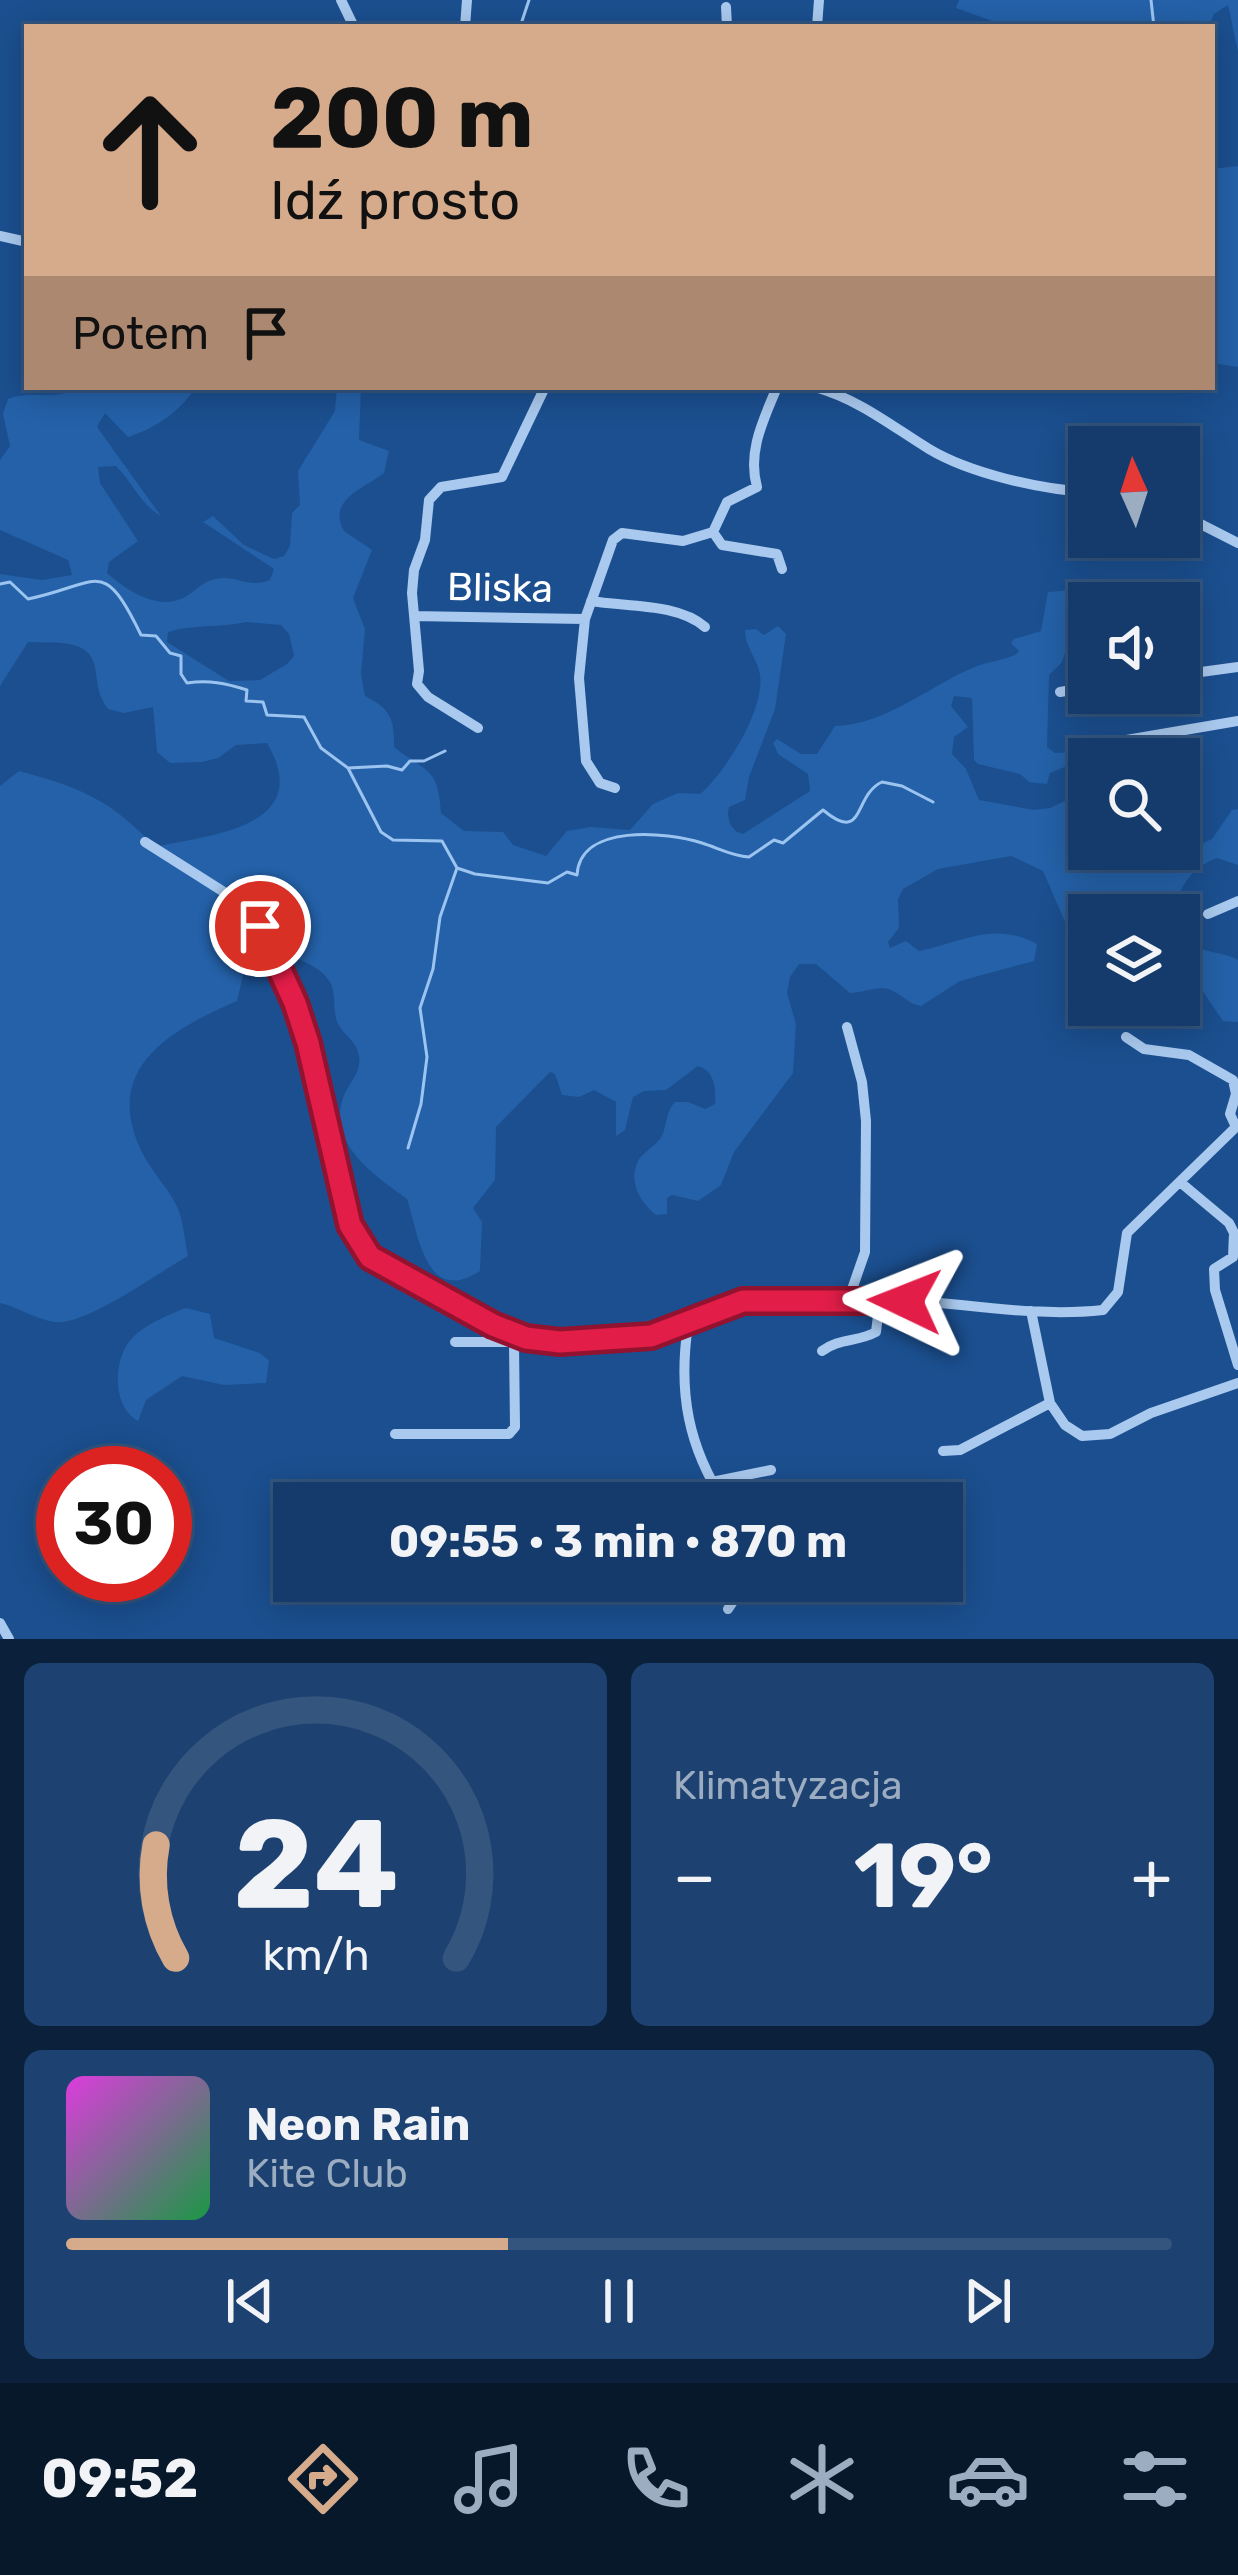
<!DOCTYPE html>
<html lang="pl">
<meta charset="utf-8">
<style>
:root{--surface:#143b6b;--page:#1d4271;--text:#f1f3f6;--muted:#9dadc1;--line:#33557e;--accent:#d6ab8b}
body{margin:0;font-family:Rubik,sans-serif;background:var(--page);color:var(--text);height:100vh;display:flex;flex-direction:column;font-size:45px;white-space:nowrap}
*{box-sizing:border-box;margin:0}
p{font-size:39px;color:var(--muted)}
.icon{flex:none;width:66px;height:66px;fill:none;stroke:currentColor;stroke-width:2;stroke-linecap:round;stroke-linejoin:round}
.map{position:relative;height:1639px;overflow:hidden}
.sheet{display:flex;flex-direction:column;gap:24px;padding:24px;background:#0b203b;flex:1}
.sheet>*{flex:none}
.banner{position:absolute;left:24px;top:24px;width:1191px;height:366px;border-radius:0px;box-shadow:0 6px 30px #0003,0 0 0 3px var(--line);background:#d6ab8b;color:#111;overflow:hidden}
.needle{width:78px;rotate:357deg}
.controls{position:absolute;left:1068px;top:426px;display:grid;gap:24px}
.controls a{display:grid;place-items:center;width:132px;height:132px;border-radius:0px;background:var(--surface);box-shadow:0 6px 30px #0003,0 0 0 3px var(--line);font-size:60px}
.speed{position:absolute;left:36px;top:1446px;display:flex;gap:24px;font-size:60px;font-weight:700;text-align:center}
.speed>*{display:grid;place-content:center;width:156px;height:156px;border-radius:50%;background:var(--surface);box-shadow:0 6px 30px #0003,0 0 0 3px var(--line);line-height:1}
.speed .limit{border:18px solid #d22;background:#fff;color:#111}
.pin{position:absolute;display:grid;place-items:center;width:102px;height:102px;color:#fff;margin:-51px;border:6px solid #fff;border-radius:50%;box-shadow:0 3px 12px #0007}
.me{position:absolute;width:132px;margin:-66px;rotate:272deg;stroke-linejoin:round;filter:drop-shadow(0 0 9px #0008)}
.turn{display:flex;align-items:center;gap:42px;height:252px;padding:0 48px;font-size:54px}
.turn .icon{width:156px;height:156px;stroke-width:2.5}
.turn b{display:block;font-size:84px;line-height:102px}
.then{display:flex;align-items:center;height:114px;padding:0 48px;background:#0003;gap:24px;font-size:45px}
.big{font-size:90px;font-weight:700;line-height:1.1}
.sheet .card{flex:1;display:flex;flex-direction:column;justify-content:center;gap:18px;min-width:0;padding:0 42px;border-radius:18px;background:var(--page)}
.sheet .dial{align-items:center;gap:0}
.dial svg{height:312px;overflow:visible;fill:none;stroke:var(--line);stroke-width:7;stroke-linecap:round;text-anchor:middle}
.dial text{fill:var(--text);stroke:none}
.song{display:flex;align-items:center;gap:36px}
.cover{width:144px;height:144px;border-radius:18px;background:linear-gradient(135deg,hsl(300 70% 55%),hsl(140 70% 35%))}
.played{height:12px;border-radius:6px;background:linear-gradient(90deg,var(--accent) 40%,var(--line) 40%)}
.keys{display:flex;justify-content:space-around;direction:ltr}
.heat{display:flex;justify-content:space-between;align-items:center;font-size:66px;direction:ltr}
.sheet .tiles{flex:1;display:grid;gap:24px;grid-template-columns:1fr 1fr}
.card:last-child{grid-column:span 2}
.trip{position:absolute;left:273px;top:1482px;width:690px;height:120px;border-radius:0px;background:var(--surface);box-shadow:0 6px 30px #0003,0 0 0 3px var(--line);font-weight:700;line-height:120px;text-align:center}
.tab-bar{display:flex;height:192px;justify-content:space-around;align-items:center;background:#08182b;color:var(--muted)}
.tab-bar .icon{width:84px;height:84px}
.tab-bar .selected{color:var(--accent)}
.tab-bar b{font-size:54px;color:var(--text)}
.map>svg:first-child{display:block}
</style>
<div class="map">
<svg width="1238" height="1639" viewBox="0 0 1238 1639">
<rect width="100%" height="100%" fill="#1b4f8f"/>
<!-- green -->
<path fill="#2461a8" fill-rule="evenodd" d="M 959,0 L 1238,0 L 1238,52 L 1228,5 L 1214,14 L 1208,27 L 1009,27 L 956,8 Z
M 1238,166 L 1238,367 L 1212,363 L 1212,169 Z
M 70,387 L 196,387 C 180,411 157,428 128,437 L 105,413 L 97,427 L 161,516 C 141,505 133,483 116,466 L 98,467 L 100,483 L 138,541 L 109,562 L 107,573 C 125,589 157,611 183,598 C 195,592 201,582 215,579 C 235,574 249,589 270,580 L 274,569 L 203,522 L 213,516 L 244,545 L 274,559 L 284,556 L 290,546 L 292,513 L 300,505 L 298,471 L 335,411 L 337,387 L 361,387 L 359,440 L 389,451 L 384,473 C 363,489 327,500 344,531 L 372,550 L 353,598 L 365,629 L 361,674 L 365,696 C 390,708 395,720 394,747 C 427,773 438,766 441,813 L 464,831 L 503,832 L 513,845 L 546,856 L 567,831 L 591,827 L 630,830 L 653,804 L 678,793 L 700,794 C 725,773 765,710 760,675 C 758,659 745,648 745,630 L 756,629 L 764,635 L 778,626 L 786,634 L 775,709 L 749,777 L 745,800 L 729,807 C 726,818 731,832 743,834 L 810,791 L 808,774 L 778,754 L 773,743 L 777,739 L 801,754 L 817,754 L 835,726 C 884,725 927,688 970,669 C 984,662 1001,661 1015,655 L 1019,651 L 1011,643 L 1014,639 L 1041,631 L 1048,592 L 1075,590 L 1096,596 L 1136,596 L 1140,603 L 1089,603 L 1089,636 L 1067,646 L 1062,662 L 1049,675 L 1047,747 L 1055,753 L 1076,752 L 1077,762 L 1050,773 L 1047,784 L 1029,782 L 1020,774 L 978,764 L 974,760 L 972,698 L 954,696 L 951,706 L 968,727 L 954,737 L 952,754 L 966,769 L 979,800 L 1034,810 L 1050,808 L 1069,799 L 1078,806 L 1089,806 L 1089,849 L 1179,849 L 1179,795 L 1192,806 L 1186,838 L 1191,849 L 1212,839 L 1232,810 L 1238,809 L 1238,865 L 1217,858 C 1188,869 1181,887 1171,915 L 1089,915 L 1089,952 L 1066,924 L 1043,871 L 1011,856 L 938,869 L 903,889 L 898,899 L 899,928 L 888,942 L 890,948 L 906,941 L 919,951 C 962,942 995,921 1037,944 L 1034,961 L 960,981 L 921,1006 C 907,1003 905,997 893,991 C 881,984 864,993 850,993 L 816,964 L 799,964 L 790,977 L 787,993 L 796,1024 L 793,1073 L 734,1152 L 721,1185 L 698,1201 L 672,1195 L 667,1198 L 667,1214 L 656,1215 C 640,1202 628,1182 638,1161 C 643,1152 654,1147 660,1139 C 668,1127 664,1114 675,1102 L 688,1102 L 705,1109 L 715,1104 C 716,1089 715,1071 698,1066 L 666,1090 L 644,1091 L 633,1097 L 625,1130 L 616,1136 L 616,1102 L 594,1090 L 579,1097 L 562,1095 L 555,1074 L 550,1072 L 496,1127 L 495,1180 L 473,1208 L 482,1222 L 480,1271 C 425,1307 418,1232 407,1199 C 375,1176 327,1144 343,1098 C 348,1083 362,1073 359,1056 C 357,1040 340,1034 336,1018 C 333,1007 336,992 330,982 C 313,955 283,967 266,921 L 244,918 L 252,937 L 237,1001 C 168,1031 99,1070 144,1156 C 154,1175 171,1191 179,1211 C 184,1225 185,1242 188,1256 C 158,1273 84,1327 54,1322 C 35,1319 18,1307 0,1303 L 0,786 L 19,771 C 80,787 111,800 155,847 C 211,835 316,827 267,743 L 236,745 L 218,758 L 202,762 L 170,763 L 157,752 L 153,707 L 124,713 L 108,709 C 99,697 98,689 96,673 C 93,636 56,644 28,642 L 0,686 L 0,574 L 42,580 L 72,575 L 68,560 L 0,530 L 0,460 L 10,446 L 3,414 L 8,399 C 28,391 48,399 69,392 ZM 246,622 L 281,625 L 289,634 L 294,656 L 287,664 L 260,680 L 229,681 L 167,642 L 168,632 C 192,624 221,628 246,622 Z
M 1179,938 C 1203,955 1221,950 1238,960 L 1238,1022 L 1223,1021 L 1197,983 L 1179,971 Z
M 186,1308 L 210,1314 L 214,1338 L 260,1353 L 269,1361 L 266,1383 L 224,1385 L 182,1376 L 146,1400 L 138,1421 C 113,1407 113,1365 128,1343 C 140,1326 168,1315 186,1308 Z"/>
<g fill="none" stroke-linecap="round" stroke-linejoin="round">
<!-- stream -->
<path stroke="#9cc4f0" stroke-width="3" d="M 1151,0 L 1154,27
M 520,27 L 529,0
M 0,584 L 10,582 L 28,599 C 100,584 102,555 141,635 L 156,636 L 170,653 L 181,656 L 181,674 L 187,683 C 209,680 225,683 247,690 L 246,701 L 263,702 L 267,715 L 304,717 L 321,748 L 348,768 L 381,832 L 393,840 L 442,841 L 457,868 L 440,917 L 433,969 L 420,1008 L 427,1057 L 421,1104 L 408,1148
M 348,768 L 387,766 L 402,770 L 410,761 L 424,761 L 445,751
M 457,868 L 475,874 L 548,883 L 567,872 L 577,875 C 580,823 667,832 702,843 C 718,848 732,856 749,857 L 774,840 L 783,843 L 823,810 C 865,845 853,795 882,782 L 902,786 L 933,802"/>
<!-- minor -->
<path stroke="#a9c9ee" stroke-width="10" d="M 341,0 L 354,27
M 726,7 L 727,27
M 465,27 L 467,0
M 817,27 L 819,0
M 0,236 L 27,242
M 815,387 C 860,400 890,425 929,449 C 969,473 1041,490 1089,492
M 1179,513 L 1238,543
M 713,532 L 722,545 L 777,554 L 782,569
M 591,601 C 626,607 678,603 705,627
M 414,616 L 585,619
M 1179,675 L 1238,667
M 1060,692 L 1089,687
M 478,728 L 428,697 L 417,684 L 419,671 L 412,593 L 414,570 L 425,540 L 429,500 L 441,487 L 502,477 L 545,387
M 1097,745 L 1238,721
M 615,788 L 600,783 L 586,761 L 579,678 L 585,619 L 613,540 L 622,533 L 683,541 L 713,532 L 727,502 L 757,487 C 747,451 764,419 777,387
M 145,842 L 235,899 L 259,925 L 295,1003 L 308,1043 L 350,1225 L 360,1247 L 370,1257 C 418,1285 469,1322 524,1337 C 571,1350 643,1347 687,1325 C 704,1317 718,1307 737,1303 C 774,1295 818,1299 856,1298 C 938,1297 1021,1319 1103,1310 L 1118,1292 L 1127,1233 L 1238,1125
M 1208,914 L 1238,901
M 847,1027 L 862,1082 L 866,1121 L 865,1252 L 849,1298
M 1126,1037 L 1144,1049 L 1189,1055 L 1233,1080 L 1236,1094 L 1230,1114 L 1236,1127
M 1180,1182 L 1229,1223
M 1229,1223 L 1234,1233 L 1233,1257 L 1214,1269 L 1215,1290 L 1238,1365
M 1031,1311 L 1050,1403 L 1065,1425 L 1082,1436 L 1110,1434 L 1151,1413 L 1238,1383
M 688,1325 C 678,1392 688,1447 725,1503
M 455,1342 L 517,1342
M 822,1351 C 839,1338 858,1342 876,1332 L 880,1299
M 395,1434 L 509,1434 L 515,1427 L 514,1344
M 943,1451 L 960,1450 L 1050,1403
M 712,1482 L 771,1470
M 728,1609 L 740,1591 L 740,1581
M 0,1623 L 9,1639"/>
</g>
<g fill="none" stroke-linecap="round" stroke-linejoin="round">
<defs>
<path id="route" d="M 260,926 L 295,1003 L 308,1043 L 350,1225 L 370,1257 L 493,1325 L 526,1338 L 560,1342 L 651,1336 L 743,1301 L 905,1301"/>
</defs>
<!-- route casing -->
<use href="#route" stroke="#92132f" stroke-width="30"/>
<!-- route -->
<use href="#route" stroke="#e11d48" stroke-width="21"/>
</g>
<g text-anchor="middle" dominant-baseline="central" stroke-width="12" stroke-linejoin="round" paint-order="stroke">
<!-- street labels -->
<g font-size="39" fill="#fff" stroke="#1b4f8f">
<text transform="translate(500 588) rotate(1)">Bliska</text>
</g>
</g>
</svg>
<div class="controls">
<a><svg class="needle" viewBox="-14 -14 28 28"><path d="M0-13l5 13h-10z" fill="#e53935"/><path d="M0 13l5-13h-10z" fill="#9dadc1"/></svg></a>
<a><svg class="icon" aria-label="sound" viewBox="0 0 24 24"><path d="M4 9h4l5-4v14l-5-4H4zM17 9q2 3 0 6"/></svg></a>
<a><svg class="icon" aria-label="search" viewBox="0 0 24 24"><circle cx="10" cy="10" r="6"/><path d="M15 15l6 6"/></svg></a>
<a><svg class="icon" aria-label="layers" viewBox="0 0 24 24"><path d="M12 4l9 5-9 5-9-5zM3 14l9 5 9-5"/></svg></a>
</div>
<div class="speed"><div class="limit">30</div></div>
<div class="pin" style="left:260px;top:926px;background:#d93025"><svg class="icon" aria-label="arrive" viewBox="0 0 24 24"><path d="M6 21V4h12l-3 4 3 4H6"/></svg></div>
<svg class="me" style="left:905px;top:1301px" viewBox="-20 -20 40 40"><path d="M0-17L14 15 0 8-14 15z" fill="#e11d48" stroke="#fff" stroke-width="4"/></svg>
<div class="trip">09:55 · 3 min · 870 m</div>
<div class="banner">
<div class="turn"><svg class="icon" aria-label="ahead" viewBox="0 0 24 24"><path d="M12 20V5M6 11l6-6 6 6"/></svg><div><b>200 m</b>Idź prosto</div></div>
<div class="then">Potem<svg class="icon" aria-label="arrive" viewBox="0 0 24 24"><path d="M6 21V4h12l-3 4 3 4H6"/></svg></div>
</div>
</div>
<section class="sheet">
<div class="tiles">
<div class="card dial"><svg viewBox="0 0 100 80">
<path d="M14 69A42 42 0 1 1 86 69"/>
<path d="M14 69A42 42 0 0 1 9 40" stroke="#d6ab8b"/>
<text x="50" y="56" font-size="32" font-weight="700">24</text>
<text x="50" y="72" font-size="11">km/h</text>
</svg></div>
<div class="card"><p>Klimatyzacja</p>
<div class="heat"><a>−</a><b class="big">19°</b><a>+</a></div>
</div>
<div class="card">
<div class="song"><i class="cover"></i><div><b>Neon Rain</b><p>Kite Club</p></div></div>
<div class="played"></div>
<div class="keys"><svg class="icon" aria-label="previous" viewBox="0 0 24 24"><path d="M18 5L8 12l10 7zM5 5v14"/></svg><svg class="icon" aria-label="pause" viewBox="0 0 24 24"><path d="M8 5v14M16 5v14"/></svg><svg class="icon" aria-label="next" viewBox="0 0 24 24"><path d="M6 5l10 7-10 7zM19 5v14"/></svg></div>
</div>
</div>
</section>
<nav class="tab-bar">
<b>09:52</b>
<svg class="icon selected" aria-label="directions" viewBox="0 0 24 24"><path d="M12 3l9 9-9 9-9-9zM9 14v-3h6M13 9l2 2-2 2"/></svg>
<svg class="icon" aria-label="music" viewBox="0 0 24 24"><path d="M9 18V5l10-2v13"/><circle cx="6" cy="18" r="3"/><circle cx="16" cy="16" r="3"/></svg>
<svg class="icon" aria-label="phone" viewBox="0 0 24 24"><path d="M5 4h4l2 5-3 2q2 4 5 5l2-3 5 2v4C11 20 4 13 5 4z"/></svg>
<svg class="icon" aria-label="climate" viewBox="0 0 24 24"><path d="M12 3v18M4 7l16 10M4 17L20 7"/></svg>
<svg class="icon" aria-label="car" viewBox="0 0 24 24"><path d="M5 17H2v-5l4-1 3-4h7l3 4 3 1v5h-3M9 17h6M6 11h13"/><circle cx="7" cy="17" r="2"/><circle cx="17" cy="17" r="2"/></svg>
<svg class="icon" aria-label="filters" viewBox="0 0 24 24"><path d="M4 7h16M4 17h16"/><circle cx="9" cy="7" r="2"/><circle cx="15" cy="17" r="2"/></svg>
</nav>
